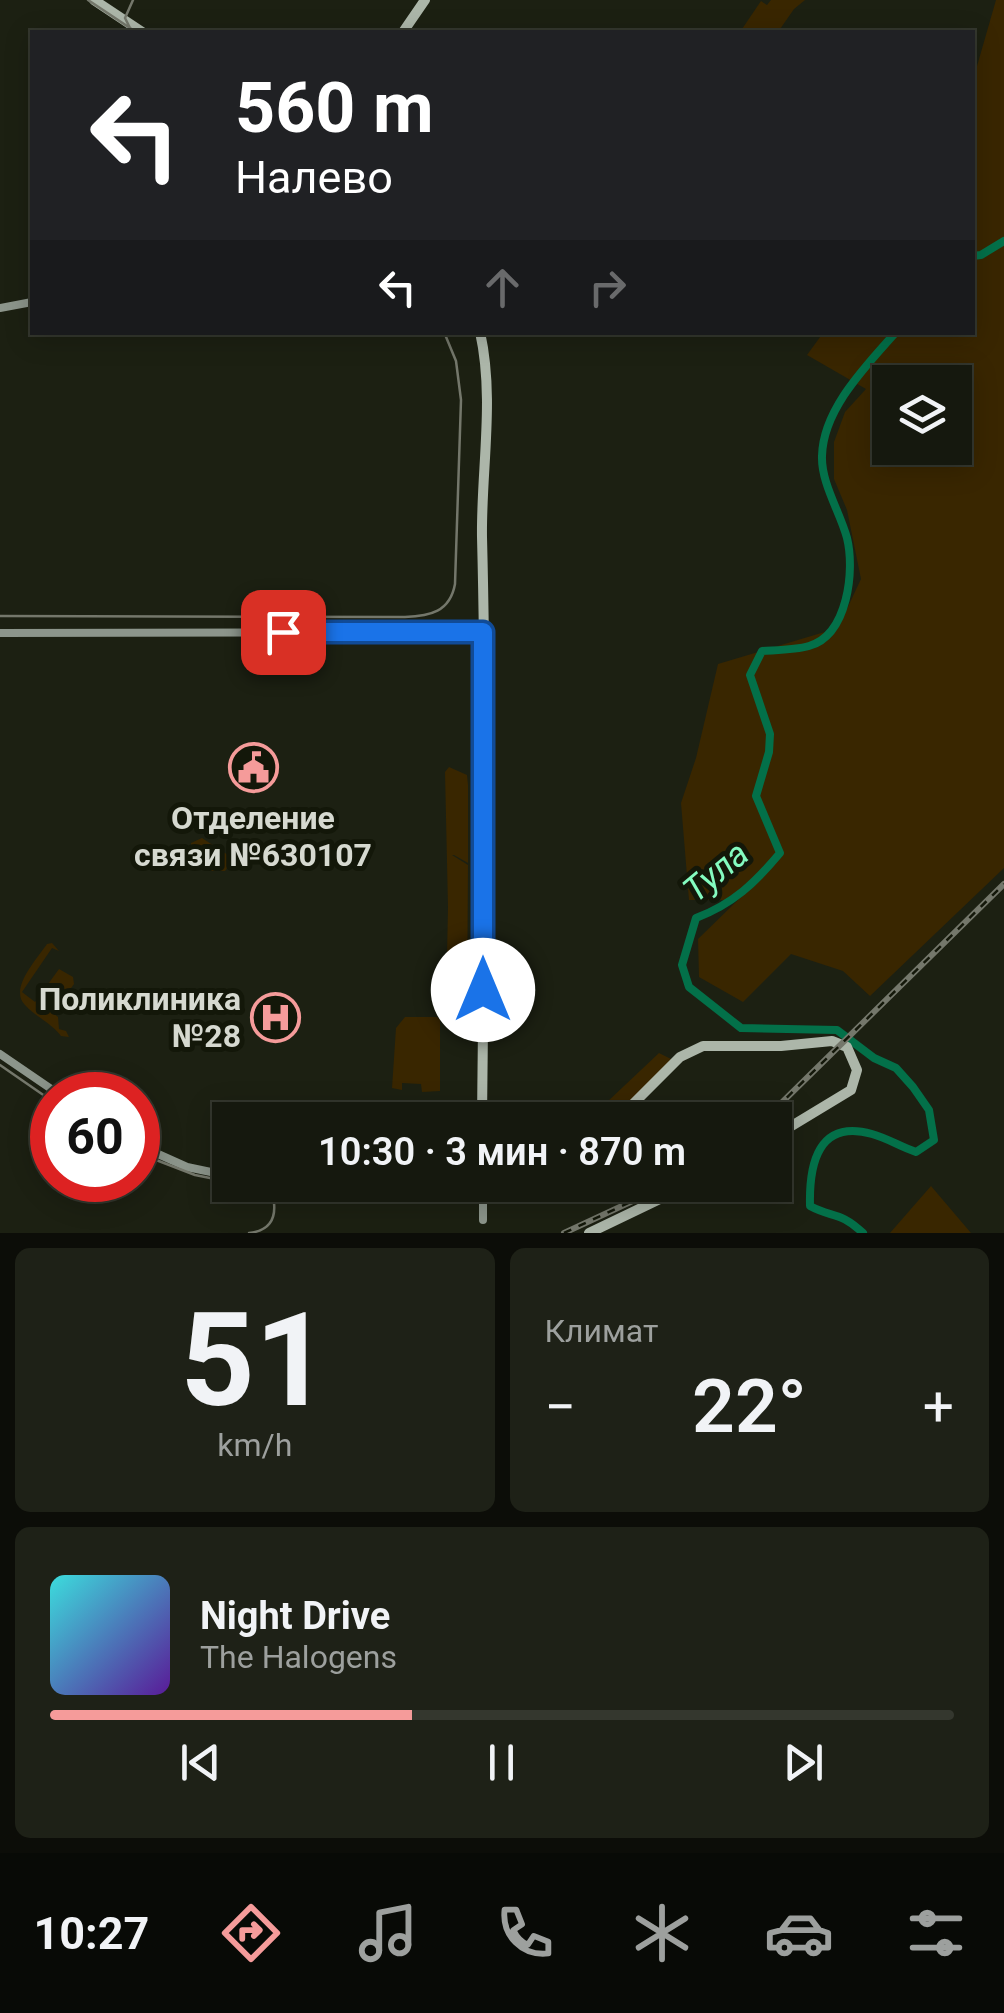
<!DOCTYPE html>
<html lang="ru">
<meta charset="utf-8">
<style>
:root{--surface:#15180e;--page:#1e2117;--text:#f1f3f6;--muted:#9da09e;--line:#34372e;--accent:#f59b9a}
body{margin:0;font-family:Roboto,sans-serif;background:var(--page);color:var(--text);height:100vh;display:flex;flex-direction:column;font-size:38px;white-space:nowrap}
*{box-sizing:border-box;margin:0}
p{font-size:32px;color:var(--muted)}
.icon{flex:none;width:55px;height:55px;fill:none;stroke:currentColor;stroke-width:2;stroke-linecap:round;stroke-linejoin:round}
.map{position:relative;height:1233px;overflow:hidden}
.sheet{display:flex;flex-direction:column;gap:15px;padding:15px;background:#0c0d08;flex:1}
.sheet>*{flex:none}
.top-card{position:absolute;left:30px;top:30px;width:945px;height:305px;border-radius:0px;box-shadow:0 5px 25px #0003,0 0 0 2px var(--line);background:#202124;color:#fff;overflow:hidden}
.fabs{position:absolute;left:872px;top:365px;display:grid;gap:20px}
.fabs a{display:grid;place-items:center;width:100px;height:100px;border-radius:0px;background:var(--surface);box-shadow:0 5px 25px #0003,0 0 0 2px var(--line);font-size:50px}
.speed{position:absolute;left:30px;top:1072px;display:flex;gap:20px;font-size:50px;font-weight:700;text-align:center}
.speed>*{display:grid;place-content:center;width:130px;height:130px;border-radius:50%;background:var(--surface);box-shadow:0 5px 25px #0003,0 0 0 2px var(--line);line-height:1}
.speed .limit{border:15px solid #d22;background:#fff;color:#111}
.pin{position:absolute;display:grid;place-items:center;width:85px;height:85px;color:#fff;margin:-42px;border-radius:20px;box-shadow:0 5px 15px #0006}
.me{position:absolute;width:110px;margin:-55px;rotate:0deg;stroke-linejoin:round;filter:drop-shadow(0 0 8px #0008)}
.turn{display:flex;align-items:center;gap:35px;height:210px;padding:0 40px;font-size:45px}
.turn .icon{width:130px;height:130px;stroke-width:2.5}
.turn b{display:block;font-size:70px;line-height:85px}
.lanes{display:flex;align-items:center;height:95px;padding:0 40px;background:#0003;justify-content:center;gap:50px;direction:ltr}
.lanes .off{opacity:.35}
.big{font-size:75px;font-weight:600;line-height:1.1}
.sheet .tile{flex:1;display:flex;flex-direction:column;justify-content:center;gap:15px;min-width:0;padding:0 35px;border-radius:15px;background:var(--page)}
.sheet .dial{align-items:center;gap:0}
.dial b{font-size:130px;line-height:1}
.song{display:flex;align-items:center;gap:30px}
.cover{width:120px;height:120px;border-radius:15px;background:linear-gradient(135deg,hsl(180 70% 55%),hsl(270 70% 35%))}
.played{height:10px;border-radius:5px;background:linear-gradient(90deg,var(--accent) 40%,var(--line) 40%)}
.keys{display:flex;justify-content:space-around;direction:ltr}
.heat{display:flex;justify-content:space-between;align-items:center;font-size:55px;direction:ltr}
.sheet .tiles{flex:1;display:grid;gap:15px;grid-template-columns:1fr 1fr}
.tile:last-child{grid-column:span 2}
.trip{position:absolute;left:212px;top:1102px;width:580px;height:100px;border-radius:0px;background:var(--surface);box-shadow:0 5px 25px #0003,0 0 0 2px var(--line);font-weight:600;line-height:100px;text-align:center}
.menu{display:flex;height:160px;justify-content:space-around;align-items:center;background:#080a06;color:var(--muted)}
.menu .icon{width:70px;height:70px}
.menu .selected{color:var(--accent)}
.menu b{font-size:45px;color:var(--text)}
.map>svg:first-child{display:block}
</style>
<div class="map">
<svg width="1004" height="1233" viewBox="0 0 1004 1233">
<rect width="100%" height="100%" fill="#1c2012"/>
<!-- green -->
<path fill="#392600" fill-rule="evenodd" d="M 771,0 L 805,0 L 794,9 L 778,32 L 740,32 L 761,1 L 767,5 Z
M 996,0 L 1004,0 L 1004,868 L 870,996 L 843,971 L 791,954 L 743,1002 L 699,977 L 698,939 L 738,900 L 689,900 L 681,803 L 696,758 L 718,664 L 838,628 L 861,579 L 847,510 L 834,479 L 834,442 L 845,412 L 866,389 L 807,355 L 823,333 L 972,332 L 973,80 ZM 890,382 L 955,382 L 955,448 L 890,448 Z
M 449,767 L 467,775 L 468,785 L 468,863 L 454,855 L 452,855 L 468,865 L 467,1011 L 452,1013 L 446,1007 L 448,907 L 445,772 Z
M 202,838 L 228,855 L 230,864 L 225,871 L 212,871 L 191,855 L 191,843 Z
M 52,943 L 59,951 L 52,948 L 22,992 L 35,1002 L 59,969 L 73,977 L 74,984 L 53,1013 L 58,1017 L 59,1029 L 66,1031 L 69,1037 L 61,1036 C 49,1021 37,1018 25,1005 C 9,989 36,960 47,944 Z
M 405,1017 L 437,1017 L 440,1020 L 440,1091 L 422,1092 L 421,1084 L 402,1083 L 402,1090 L 392,1088 L 396,1028 Z
M 659,1053 L 673,1060 L 611,1120 L 588,1120 Z
M 931,1186 L 971,1233 L 890,1233 Z"/>
<g fill="none" stroke-linecap="round" stroke-linejoin="round">
<!-- river -->
<path stroke="#037049" stroke-width="8" d="M 972,256 L 981,255 L 1004,241
M 863,1233 C 840,1211 832,1218 810,1206 C 809,1164 818,1119 872,1134 C 887,1138 901,1147 916,1152 L 934,1140 L 929,1110 L 913,1087 L 896,1068 L 874,1058 L 837,1030 L 741,1028 L 689,987 L 682,965 L 696,918 C 733,904 755,883 780,853 L 756,796 L 769,752 L 770,734 L 750,675 L 762,651 C 777,650 795,650 809,646 C 848,635 855,570 847,538 C 840,512 821,483 822,456 C 823,409 866,366 896,332"/>
<!-- secondary -->
<path stroke="#8c958b" stroke-width="8" d="M 0,308 L 32,302
M 0,633 L 483,632
M 0,1054 L 60,1095
M 138,1145 L 187,1167 L 230,1176
M 483,1220 L 483,1185"/>
<!-- primary -->
<path stroke="#acb6a9" stroke-width="10" d="M 94,0 L 142,32
M 403,32 L 425,0
M 480,332 C 495,399 481,470 482,537 C 487,731 484,926 482,1120
M 617,1120 L 680,1057 L 703,1046 L 781,1046 L 832,1041 L 847,1047 L 857,1070 L 851,1090 L 775,1136
M 589,1233 L 689,1185"/>
<!-- tram -->
<path stroke="#74776b" stroke-width="2.5" d="M 88,0 L 136,32
M 130,28 L 125,18 L 133,0
M 0,616 L 405,617 C 430,616 450,612 455,584 L 461,400 L 456,361 L 444,332
M 0,1065 L 52,1101
M 138,1153 L 195,1175 L 230,1182
M 234,1185 L 261,1189 L 274,1203 C 276,1222 267,1231 249,1233"/>
<defs>
<path id="rail" d="M 764,1120 L 1004,884
M 564,1233 L 667,1185"/>
</defs>
<!-- rail casing -->
<use href="#rail" stroke="#74776b" stroke-width="6"/>
<!-- rail -->
<use href="#rail" stroke="#131709" stroke-width="2.5" stroke-dasharray="8" stroke-linecap="butt"/>
</g>
<g fill="none" stroke-linecap="round" stroke-linejoin="round">
<defs>
<path id="route" d="M 283,632 L 483,632 L 483,990"/>
</defs>
<!-- route casing -->
<use href="#route" stroke="#114b97" stroke-width="25"/>
<!-- route -->
<use href="#route" stroke="#1a73e8" stroke-width="18"/>
</g>
<!-- icons -->
<defs>
<symbol id="civic-ring" viewBox="-11 -11 22 22"><circle r="9.5" fill="#131709" stroke="#f59b9a" stroke-width="1.5"/><path d="M-.6-6.5H3V-4.5H.6V-3L4-1V1h2V6H-6V1h2V-1L-.6-3ZM-1.2 2.5V6h2.4V2.5Z" fill="#f59b9a"/></symbol>
<symbol id="hospital-ring" viewBox="-11 -11 22 22"><circle r="9.5" fill="#131709" stroke="#f59b9a" stroke-width="1.5"/><path d="M-5-5h3v3.5h4V-5h3V5h-3V1.5h-4V5h-3Z" fill="#f59b9a"/></symbol>
</defs>
<g fill-rule="evenodd">
<use href="#civic-ring" x="226" y="740" width="55" height="55"/>
<use href="#hospital-ring" x="248" y="990" width="55" height="55"/>
</g>
<g text-anchor="middle" dominant-baseline="central" stroke-width="10" stroke-linejoin="round" paint-order="stroke">
<!-- poi labels -->
<g font-size="32" font-weight="bold" fill="#d6d9d0" stroke="#131709">
<text x="253" y="818">Отделение<tspan x="253" dy="37">связи №630107</tspan></text>
<text x="241" y="999" text-anchor="end">Поликлиника<tspan x="241" dy="37">№28</tspan></text>
</g>
<!-- water labels -->
<g font-size="35" font-style="italic" fill="#84fbc0" stroke="#131709">
<text transform="translate(716 872) rotate(-40)">Тула</text>
</g>
</g>
</svg>
<div class="fabs">
<a><svg class="icon" aria-label="layers" viewBox="0 0 24 24"><path d="M12 4l9 5-9 5-9-5zM3 14l9 5 9-5"/></svg></a>
</div>
<div class="speed"><div class="limit">60</div></div>
<div class="pin" style="left:283px;top:632px;background:#d93025"><svg class="icon" aria-label="arrive" viewBox="0 0 24 24"><path d="M6 21V4h12l-3 4 3 4H6"/></svg></div>
<svg class="me" style="left:483px;top:990px" viewBox="-20 -20 40 40"><circle r="19" fill="#fff"/><path d="M0-13L10 11 0 6-10 11z" fill="#1a73e8"/></svg>
<div class="trip">10:30 · 3 мин · 870 m</div>
<div class="top-card">
<div class="turn"><svg class="icon" aria-label="left" viewBox="0 0 24 24"><path d="M17 20v-9H6M10 6l-5 5 5 5"/></svg><div><b>560 m</b>Налево</div></div>
<div class="lanes"><svg class="icon" aria-label="left" viewBox="0 0 24 24"><path d="M17 20v-9H6M10 6l-5 5 5 5"/></svg><svg class="icon off" aria-label="ahead" viewBox="0 0 24 24"><path d="M12 20V5M6 11l6-6 6 6"/></svg><svg class="icon off" aria-label="right" viewBox="0 0 24 24"><path d="M7 20v-9h11M14 6l5 5-5 5"/></svg></div>
</div>
</div>
<section class="sheet">
<div class="tiles">
<div class="tile dial"><b>51</b><p>km/h</p></div>
<div class="tile"><p>Климат</p>
<div class="heat"><a>−</a><b class="big">22°</b><a>+</a></div>
</div>
<div class="tile">
<div class="song"><i class="cover"></i><div><b>Night Drive</b><p>The Halogens</p></div></div>
<div class="played"></div>
<div class="keys"><svg class="icon" aria-label="previous" viewBox="0 0 24 24"><path d="M18 5L8 12l10 7zM5 5v14"/></svg><svg class="icon" aria-label="pause" viewBox="0 0 24 24"><path d="M8 5v14M16 5v14"/></svg><svg class="icon" aria-label="next" viewBox="0 0 24 24"><path d="M6 5l10 7-10 7zM19 5v14"/></svg></div>
</div>
</div>
</section>
<nav class="menu">
<b>10:27</b>
<svg class="icon selected" aria-label="directions" viewBox="0 0 24 24"><path d="M12 3l9 9-9 9-9-9zM9 14v-3h6M13 9l2 2-2 2"/></svg>
<svg class="icon" aria-label="music" viewBox="0 0 24 24"><path d="M9 18V5l10-2v13"/><circle cx="6" cy="18" r="3"/><circle cx="16" cy="16" r="3"/></svg>
<svg class="icon" aria-label="phone" viewBox="0 0 24 24"><path d="M5 4h4l2 5-3 2q2 4 5 5l2-3 5 2v4C11 20 4 13 5 4z"/></svg>
<svg class="icon" aria-label="climate" viewBox="0 0 24 24"><path d="M12 3v18M4 7l16 10M4 17L20 7"/></svg>
<svg class="icon" aria-label="car" viewBox="0 0 24 24"><path d="M5 17H2v-5l4-1 3-4h7l3 4 3 1v5h-3M9 17h6M6 11h13"/><circle cx="7" cy="17" r="2"/><circle cx="17" cy="17" r="2"/></svg>
<svg class="icon" aria-label="filters" viewBox="0 0 24 24"><path d="M4 7h16M4 17h16"/><circle cx="9" cy="7" r="2"/><circle cx="15" cy="17" r="2"/></svg>
</nav>
